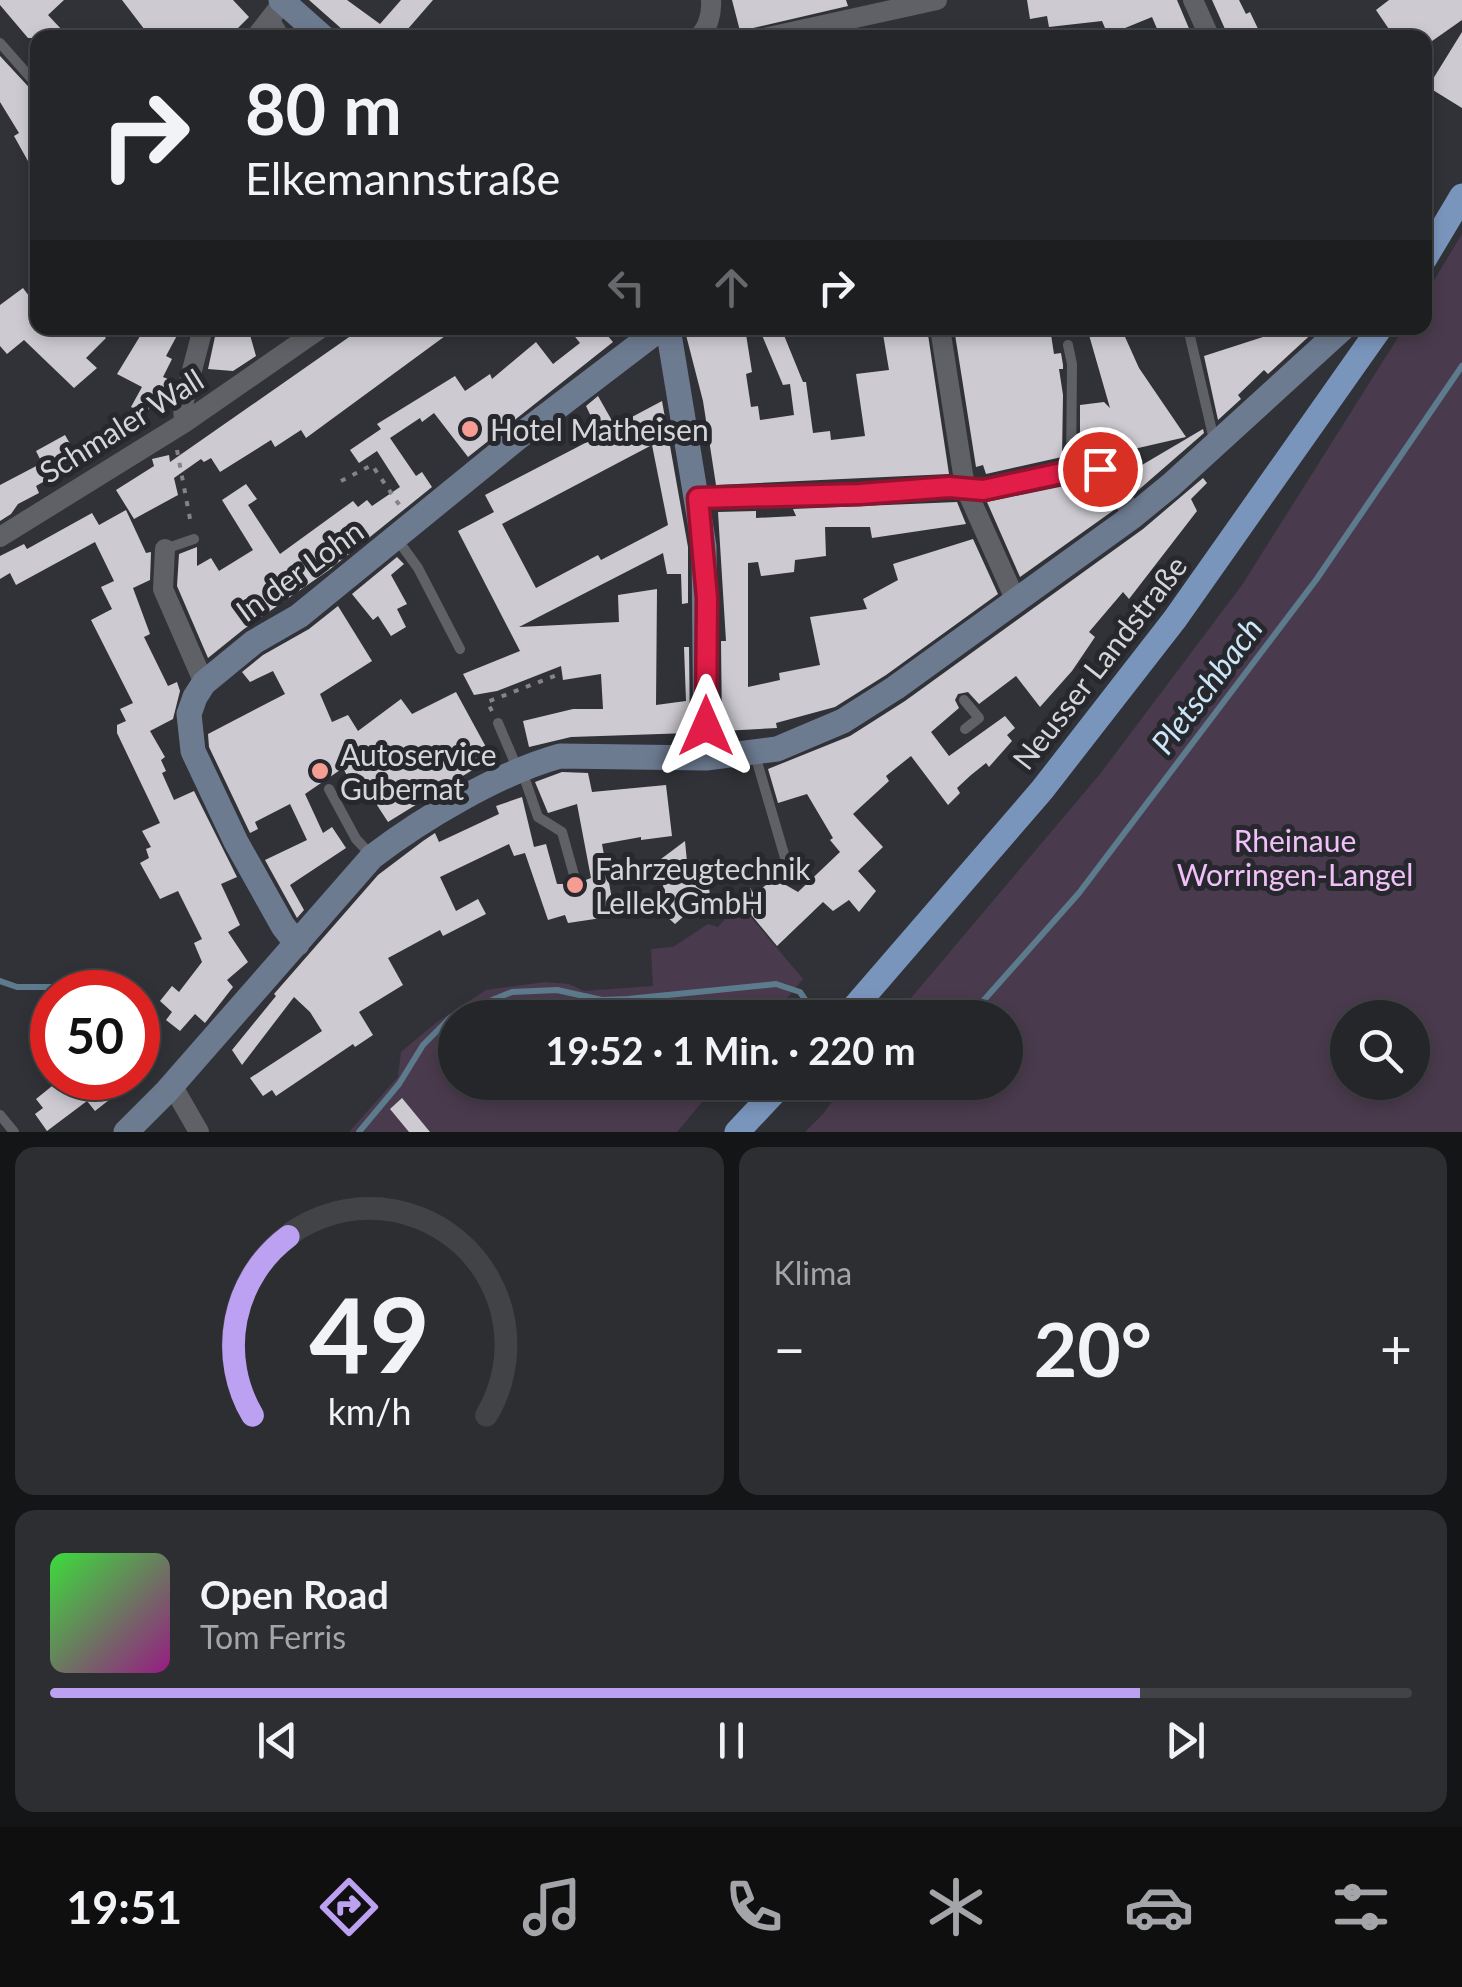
<!DOCTYPE html>
<html lang="de">
<meta charset="utf-8">
<style>
:root{--surface:#252629;--page:#2d2e31;--text:#f1f3f6;--muted:#a3a5a8;--line:#424346;--accent:#bca0f2}
body{margin:0;font-family:Lato,sans-serif;background:var(--page);color:var(--text);height:100vh;display:flex;flex-direction:column;font-size:38px;white-space:nowrap}
*{box-sizing:border-box;margin:0}
p{font-size:32px;color:var(--muted)}
.icon{flex:none;width:55px;height:55px;fill:none;stroke:currentColor;stroke-width:2;stroke-linecap:round;stroke-linejoin:round}
.map{position:relative;height:1132px;overflow:hidden}
.panel{display:flex;flex-direction:column;gap:15px;padding:15px;background:#141517;flex:1}
.panel>*{flex:none}
.top-card{position:absolute;left:30px;top:30px;width:1402px;height:305px;border-radius:20px;box-shadow:0 5px 15px #0003,0 0 0 2px var(--line);background:#252629;color:var(--text);overflow:hidden}
.fabs{position:absolute;left:1330px;top:1000px;display:grid;gap:20px}
.fabs a{display:grid;place-items:center;width:100px;height:100px;border-radius:50%;background:var(--surface);box-shadow:0 5px 15px #0003,0 0 0 2px var(--line);font-size:50px}
.speed{position:absolute;left:30px;top:970px;display:flex;gap:20px;font-size:50px;font-weight:700;text-align:center}
.speed>*{display:grid;place-content:center;width:130px;height:130px;border-radius:50%;background:var(--surface);box-shadow:0 5px 15px #0003,0 0 0 2px var(--line);line-height:1}
.speed .limit{border:15px solid #d22;background:#fff;color:#111}
.pin{position:absolute;display:grid;place-items:center;width:85px;height:85px;color:#fff;margin:-42px;border:5px solid #fff;border-radius:50%;box-shadow:0 2px 10px #0007}
.me{position:absolute;width:110px;margin:-55px;rotate:0deg;stroke-linejoin:round;filter:drop-shadow(0 0 8px #0008)}
.turn{display:flex;align-items:center;gap:35px;height:210px;padding:0 50px;font-size:45px}
.turn .icon{width:130px;height:130px;stroke-width:2.5}
.turn b{display:block;font-size:70px;line-height:85px}
.lanes{display:flex;align-items:center;height:95px;padding:0 50px;background:#0003;justify-content:center;gap:50px;direction:ltr}
.lanes .off{opacity:.35}
.big{font-size:75px;font-weight:700;line-height:1.1}
.panel .tile{flex:1;display:flex;flex-direction:column;justify-content:center;gap:15px;min-width:0;padding:0 35px;border-radius:20px;background:var(--page)}
.panel .dial{align-items:center;gap:0}
.dial svg{height:260px;overflow:visible;fill:none;stroke:var(--line);stroke-width:7;stroke-linecap:round;text-anchor:middle}
.dial text{fill:var(--text);stroke:none}
.song{display:flex;align-items:center;gap:30px}
.cover{width:120px;height:120px;border-radius:15px;background:linear-gradient(135deg,hsl(120 70% 55%),hsl(310 70% 35%))}
.played{height:10px;border-radius:5px;background:linear-gradient(90deg,var(--accent) 80%,var(--line) 80%)}
.keys{display:flex;justify-content:space-around;direction:ltr}
.heat{display:flex;justify-content:space-between;align-items:center;font-size:55px;direction:ltr}
.panel .tiles{flex:1;display:grid;gap:15px;grid-template-columns:1fr 1fr}
.tile:last-child{grid-column:span 2}
.trip{position:absolute;left:438px;top:1000px;width:585px;height:100px;border-radius:50px;background:var(--surface);box-shadow:0 5px 15px #0003,0 0 0 2px var(--line);font-weight:700;line-height:100px;text-align:center}
.dock{display:flex;height:160px;justify-content:space-around;align-items:center;background:#0f0f10;color:var(--muted)}
.dock .icon{width:70px;height:70px}
.dock .selected{color:var(--accent)}
.dock b{font-size:45px;color:var(--text)}
.map>svg:first-child{display:block}
</style>
<div class="map">
<svg width="1462" height="1132" viewBox="0 0 1462 1132">
<rect width="100%" height="100%" fill="#313237"/>
<!-- green -->
<path fill="#4a3a4d" fill-rule="evenodd" d="M 1462,234 L 1462,1132 L 805,1132 L 823,1114 L 846,1083 L 1005,1082 L 1005,1018 L 895,1017 L 1100,774 L 1242,585 L 1404,328 L 1425,328 L 1425,295 ZM 1348,1018 L 1412,1018 L 1412,1082 L 1348,1082 Z
M 739,903 L 803,979 L 771,1017 L 455,1018 L 455,1082 L 718,1083 L 677,1132 L 349,1132 L 398,1077 L 401,1052 L 437,1022 L 486,990 L 545,982 L 569,984 L 584,991 L 653,986 L 651,949 L 673,947 L 708,924 L 718,927 Z"/>
<g fill="none" stroke-linecap="round" stroke-linejoin="round">
<!-- stream -->
<path stroke="#5c7c8e" stroke-width="6" d="M 0,981 L 17,987 L 64,987 L 90,992
M 968,1018 L 1079,893 L 1316,580 L 1462,366
M 138,1028 L 141,1031
M 359,1132 L 399,1084 L 423,1045 L 451,1017 L 512,992 L 557,990 L 602,1000 L 628,999 L 776,984 L 800,992 L 812,1010 L 826,1018"/>
</g>
<!-- building -->
<path fill="#cdcbd1" fill-rule="evenodd" d="M 0,0 L 64,0 L 48,15 L 62,30 L 54,38 L 28,38 L 0,5 Z
M 122,0 L 233,0 L 249,17 L 228,38 L 151,38 Z
M 309,0 L 347,0 L 380,24 L 401,0 L 433,0 L 400,38 L 352,38 Z
M 732,0 L 846,0 L 848,6 L 740,31 Z
M 1027,0 L 1177,0 L 1193,38 L 1161,38 L 1152,17 L 1108,35 L 1102,21 L 1049,27 L 1047,16 L 1030,19 Z
M 1212,0 L 1239,0 L 1246,14 L 1250,12 L 1260,33 L 1249,38 L 1229,38 Z
M 1389,0 L 1462,0 L 1462,20 L 1425,46 L 1425,38 L 1395,38 L 1376,10 Z
M 1462,32 L 1462,108 L 1428,87 Z
M 0,56 L 38,97 L 38,179 L 14,136 L 19,133 L 0,102 Z
M 23,288 L 38,308 L 38,328 L 96,328 L 106,338 L 86,358 L 97,368 L 74,388 L 24,340 L 7,354 L 0,346 L 0,305 Z
M 145,328 L 181,328 L 166,356 L 172,359 L 163,377 L 175,382 L 171,398 L 153,402 L 146,414 L 131,407 L 142,387 L 117,374 Z
M 362,328 L 456,328 L 306,438 L 301,430 L 275,447 L 271,440 L 220,472 L 211,458 L 204,462 L 201,459 L 174,478 L 178,495 L 134,519 L 116,490 L 154,466 L 152,459 L 169,455 L 170,462 Z
M 568,328 L 601,328 L 613,342 L 468,457 L 434,413 L 422,422 L 420,418 L 390,438 L 416,476 L 422,472 L 432,487 L 329,570 L 244,629 L 208,658 L 177,586 L 179,554 L 197,547 L 197,566 L 211,558 L 219,571 L 253,550 L 222,500 L 246,484 L 257,499 L 248,505 L 280,554 L 353,501 L 358,507 L 367,500 L 372,506 L 400,487 L 377,451 L 359,463 L 350,450 L 381,429 L 377,424 L 455,376 L 465,391 L 490,374 L 492,379 L 536,342 L 553,364 L 580,343 Z
M 695,328 L 745,328 L 752,372 L 746,374 L 751,407 L 758,406 L 760,420 L 794,415 L 790,384 L 783,385 L 759,328 L 781,328 L 803,382 L 806,382 L 813,433 L 830,431 L 831,440 L 865,436 L 856,374 L 889,370 L 882,328 L 927,328 L 949,474 L 716,485 L 703,401 L 686,335 Z
M 954,328 L 1050,328 L 1054,354 L 1061,353 L 1063,365 L 1063,369 L 1059,369 L 1063,395 L 1062,457 L 986,474 L 983,465 L 976,467 Z
M 1087,328 L 1121,328 L 1139,368 L 1186,437 L 1108,455 L 1080,455 L 1080,405 L 1104,402 L 1110,408 Z
M 1258,328 L 1318,328 L 1268,374 L 1264,370 L 1238,395 L 1241,399 L 1218,420 L 1204,356 L 1266,336 Z
M 216,332 L 250,335 L 256,356 L 233,371 L 208,369 Z
M 598,396 L 615,426 L 662,401 L 688,547 L 688,603 L 682,604 L 681,574 L 667,574 L 663,553 L 519,627 L 619,622 L 618,595 L 657,589 L 656,705 L 686,701 L 684,647 L 689,647 L 690,733 L 571,737 L 529,747 L 523,721 L 573,709 L 603,709 L 601,674 L 563,680 L 561,666 L 497,691 L 474,695 L 463,674 L 520,651 L 458,531 L 494,512 L 485,495 L 591,440 L 590,435 L 598,431 L 586,406 ZM 652,445 L 668,525 L 601,560 L 598,555 L 536,588 L 502,524 Z
M 1203,429 L 1204,433 L 1135,493 L 1125,475 Z
M 65,435 L 80,461 L 36,486 L 39,493 L 18,504 L 11,514 L 0,521 L 0,485 L 42,463 L 36,451 Z
M 1203,478 L 1207,483 L 1191,499 L 1197,511 L 1129,599 L 1123,592 L 1089,632 L 1095,637 L 1072,671 L 1040,707 L 1016,676 L 979,704 L 968,692 L 958,694 L 955,700 L 959,708 L 931,732 L 949,756 L 1005,716 L 1015,728 L 1007,735 L 1012,741 L 989,767 L 986,763 L 971,775 L 957,788 L 960,793 L 948,805 L 911,756 L 886,776 L 889,781 L 853,814 L 883,847 L 858,871 L 876,891 L 859,912 L 849,900 L 833,911 L 823,902 L 777,946 L 739,900 L 750,888 L 754,894 L 781,874 L 784,884 L 798,892 L 840,852 L 830,840 L 833,838 L 807,794 L 778,803 L 768,769 L 850,736 L 905,701 L 1143,529 Z
M 1079,483 L 1087,498 L 1101,489 L 1114,510 L 1020,577 L 987,502 Z
M 957,502 L 966,524 L 872,538 L 870,527 L 825,527 L 826,556 L 795,560 L 794,572 L 761,576 L 758,562 L 748,563 L 748,687 L 780,680 L 779,673 L 820,665 L 810,617 L 867,609 L 863,599 L 898,580 L 893,564 L 973,539 L 998,594 L 886,675 L 835,707 L 776,723 L 777,728 L 722,731 L 721,641 L 726,641 L 718,512 L 756,511 L 756,518 L 796,516 L 793,509 Z
M 126,510 L 146,553 L 151,552 L 150,580 L 133,588 L 150,634 L 144,637 L 168,686 L 177,682 L 180,691 L 173,719 L 150,731 L 165,757 L 161,760 L 166,771 L 162,773 L 174,800 L 194,791 L 237,877 L 221,884 L 240,925 L 228,932 L 248,962 L 227,980 L 233,987 L 205,1023 L 195,1014 L 180,1031 L 166,1020 L 172,1012 L 160,1001 L 172,986 L 179,992 L 202,962 L 194,943 L 202,939 L 178,891 L 160,899 L 140,863 L 149,858 L 146,849 L 151,847 L 142,831 L 160,823 L 117,733 L 117,725 L 126,721 L 120,709 L 133,703 L 91,620 L 112,609 L 101,587 L 114,581 L 95,542 L 16,585 L 10,573 L 0,579 L 0,556 L 24,544 L 27,549 L 92,513 L 99,525 Z
M 397,557 L 404,564 L 391,575 L 407,604 L 397,609 L 406,627 L 391,636 L 378,616 L 373,620 L 352,594 Z
M 338,606 L 372,661 L 320,694 L 332,722 L 348,715 L 358,731 L 401,699 L 412,714 L 456,692 L 492,758 L 388,822 L 362,782 L 353,787 L 343,768 L 305,794 L 323,833 L 332,827 L 346,848 L 290,885 L 304,910 L 297,918 L 265,860 L 307,840 L 290,804 L 255,822 L 258,829 L 250,833 L 209,747 L 208,734 L 285,694 L 273,671 L 250,682 L 242,672 L 263,655 L 309,629 Z
M 562,772 L 588,773 L 592,792 L 666,785 L 672,836 L 641,840 L 641,837 L 602,844 L 615,916 L 568,923 L 565,915 L 548,920 L 525,853 L 514,856 L 509,844 L 440,877 L 456,911 L 478,899 L 486,914 L 443,936 L 440,930 L 388,958 L 403,985 L 359,1012 L 373,1035 L 355,1047 L 353,1044 L 276,1096 L 272,1090 L 263,1096 L 250,1078 L 322,1031 L 310,1012 L 294,997 L 242,1065 L 232,1050 L 276,996 L 274,994 L 378,875 L 423,841 L 435,833 L 439,842 L 499,814 L 496,806 L 522,797 L 534,847 L 546,844 L 557,884 L 575,884 L 591,878 L 577,804 L 548,813 L 535,782 Z
M 685,841 L 687,862 L 702,860 L 703,872 L 708,872 L 710,900 L 704,900 L 705,911 L 683,913 L 685,915 L 675,924 L 664,914 L 663,880 L 676,879 L 661,859 Z
M 62,1078 L 137,1078 L 95,1111 L 87,1101 L 47,1131 L 35,1114 L 43,1108 L 36,1099 Z
M 402,1098 L 430,1132 L 409,1132 L 390,1109 Z"/>
<g fill="none" stroke-linecap="round" stroke-linejoin="round">
<!-- path -->
<path stroke="#848488" stroke-width="4" stroke-dasharray="5 8" stroke-linecap="butt" d="M 177,450 L 191,524
M 341,481 L 372,465 L 400,506
M 492,711 L 487,702 L 557,675"/>
<!-- lane -->
<path stroke="#606166" stroke-width="10" d="M 273,16 L 286,38
M 0,43 L 38,86
M 1188,328 L 1215,444
M 1068,345 L 1072,364 L 1071,471
M 397,539 L 418,568 L 460,649
M 165,549 L 194,539
M 964,700 L 979,718 L 965,729
M 498,723 L 518,770
M 755,755 L 791,878
M 522,771 L 538,817 L 562,832 L 574,875
M 329,789 L 356,839 L 372,856
M 0,1115 L 14,1132"/>
<!-- street -->
<path stroke="#606166" stroke-width="20" d="M 1193,0 L 1210,38
M 255,38 L 283,2
M 697,38 C 708,30 712,13 711,0
M 764,38 L 937,0
M 940,328 L 965,487 L 1016,601
M 184,423 L 183,405 L 203,328
M 698,499 C 777,496 856,494 935,488 C 952,486 971,491 988,488 C 1016,483 1083,460 1107,472 L 1133,516
M 0,537 L 184,423 L 321,328
M 165,549 L 163,589 L 204,683
M 172,1085 L 199,1132"/>
<!-- secondary -->
<path stroke="#6d7b91" stroke-width="25" d="M 281,0 L 324,38
M 668,328 L 704,546 L 706,758
M 297,944 L 283,926 L 236,842 L 193,751 L 189,714 L 195,697 L 204,683 L 254,642 L 299,616 L 526,431 L 661,328
M 126,1132 L 167,1091 L 372,857 C 423,818 499,773 560,756 L 706,758 L 777,749 L 843,721 L 895,688 L 1133,516 L 1171,485 L 1343,328"/>
<!-- primary -->
<path stroke="#7a95bc" stroke-width="25" d="M 1425,258 L 1462,196
M 845,1018 L 1042,790 L 1175,619 L 1380,328
M 737,1132 L 784,1082"/>
</g>
<g fill="none" stroke-linecap="round" stroke-linejoin="round">
<defs>
<path id="route" d="M 706,726 L 707,598 L 698,498 L 860,494 L 949,487 L 983,490 L 1071,471 L 1100,469"/>
</defs>
<!-- route casing -->
<use href="#route" stroke="#92132f" stroke-width="25"/>
<!-- route -->
<use href="#route" stroke="#e11d48" stroke-width="18"/>
</g>
<!-- markers -->
<g fill="#f59c93" stroke="#27282d" stroke-width="4">
<circle cx="470" cy="429" r="10"/>
<circle cx="320" cy="771" r="10"/>
<circle cx="575" cy="885" r="10"/>
</g>
<g text-anchor="middle" dominant-baseline="central" stroke-width="10" stroke-linejoin="round" paint-order="stroke">
<!-- street labels -->
<g font-size="30" fill="#d6d6d9" stroke="#27282d">
<text transform="translate(121 425) rotate(-32)">Schmaler Wall</text>
<text transform="translate(299 570) rotate(-36)">In der Lohn</text>
<text transform="translate(1099 662) rotate(-52)">Neusser Landstraße</text>
</g>
<!-- poi labels -->
<g font-size="30" fill="#d6d6d9" stroke="#27282d" text-anchor="start">
<text x="490" y="429">Hotel Matheisen</text>
<text x="340" y="754">Autoservice<tspan x="340" dy="34">Gubernat</tspan></text>
<text x="595" y="868">Fahrzeugtechnik<tspan x="595" dy="34">Lellek GmbH</tspan></text>
</g>
<!-- park labels -->
<g font-size="30" fill="#f1c0f9" stroke="#27282d">
<text x="1295" y="840">Rheinaue<tspan x="1295" dy="34">Worringen-Langel</tspan></text>
</g>
<!-- water labels -->
<g font-size="32" font-style="italic" fill="#cae6f7" stroke="#27282d">
<text transform="translate(1206 685) rotate(-53)">Pletschbach</text>
</g>
</g>
</svg>
<div class="fabs">
<a><svg class="icon" aria-label="search" viewBox="0 0 24 24"><circle cx="10" cy="10" r="6"/><path d="M15 15l6 6"/></svg></a>
</div>
<div class="speed"><div class="limit">50</div></div>
<div class="pin" style="left:1100px;top:469px;background:#d93025"><svg class="icon" aria-label="arrive" viewBox="0 0 24 24"><path d="M6 21V4h12l-3 4 3 4H6"/></svg></div>
<svg class="me" style="left:706px;top:726px" viewBox="-20 -20 40 40"><path d="M0-17L14 15 0 8-14 15z" fill="#e11d48" stroke="#fff" stroke-width="4"/></svg>
<div class="trip">19:52 · 1 Min. · 220 m</div>
<div class="top-card">
<div class="turn"><svg class="icon" aria-label="right" viewBox="0 0 24 24"><path d="M7 20v-9h11M14 6l5 5-5 5"/></svg><div><b>80 m</b>Elkemannstraße</div></div>
<div class="lanes"><svg class="icon off" aria-label="left" viewBox="0 0 24 24"><path d="M17 20v-9H6M10 6l-5 5 5 5"/></svg><svg class="icon off" aria-label="ahead" viewBox="0 0 24 24"><path d="M12 20V5M6 11l6-6 6 6"/></svg><svg class="icon" aria-label="right" viewBox="0 0 24 24"><path d="M7 20v-9h11M14 6l5 5-5 5"/></svg></div>
</div>
</div>
<section class="panel">
<div class="tiles">
<div class="tile dial"><svg viewBox="0 0 100 80">
<path d="M14 69A42 42 0 1 1 86 69"/>
<path d="M14 69A42 42 0 0 1 25 14" stroke="#bca0f2"/>
<text x="50" y="56" font-size="32" font-weight="700">49</text>
<text x="50" y="72" font-size="11">km/h</text>
</svg></div>
<div class="tile"><p>Klima</p>
<div class="heat"><a>−</a><b class="big">20°</b><a>+</a></div>
</div>
<div class="tile">
<div class="song"><i class="cover"></i><div><b>Open Road</b><p>Tom Ferris</p></div></div>
<div class="played"></div>
<div class="keys"><svg class="icon" aria-label="previous" viewBox="0 0 24 24"><path d="M18 5L8 12l10 7zM5 5v14"/></svg><svg class="icon" aria-label="pause" viewBox="0 0 24 24"><path d="M8 5v14M16 5v14"/></svg><svg class="icon" aria-label="next" viewBox="0 0 24 24"><path d="M6 5l10 7-10 7zM19 5v14"/></svg></div>
</div>
</div>
</section>
<nav class="dock">
<b>19:51</b>
<svg class="icon selected" aria-label="directions" viewBox="0 0 24 24"><path d="M12 3l9 9-9 9-9-9zM9 14v-3h6M13 9l2 2-2 2"/></svg>
<svg class="icon" aria-label="music" viewBox="0 0 24 24"><path d="M9 18V5l10-2v13"/><circle cx="6" cy="18" r="3"/><circle cx="16" cy="16" r="3"/></svg>
<svg class="icon" aria-label="phone" viewBox="0 0 24 24"><path d="M5 4h4l2 5-3 2q2 4 5 5l2-3 5 2v4C11 20 4 13 5 4z"/></svg>
<svg class="icon" aria-label="climate" viewBox="0 0 24 24"><path d="M12 3v18M4 7l16 10M4 17L20 7"/></svg>
<svg class="icon" aria-label="car" viewBox="0 0 24 24"><path d="M5 17H2v-5l4-1 3-4h7l3 4 3 1v5h-3M9 17h6M6 11h13"/><circle cx="7" cy="17" r="2"/><circle cx="17" cy="17" r="2"/></svg>
<svg class="icon" aria-label="filters" viewBox="0 0 24 24"><path d="M4 7h16M4 17h16"/><circle cx="9" cy="7" r="2"/><circle cx="15" cy="17" r="2"/></svg>
</nav>
